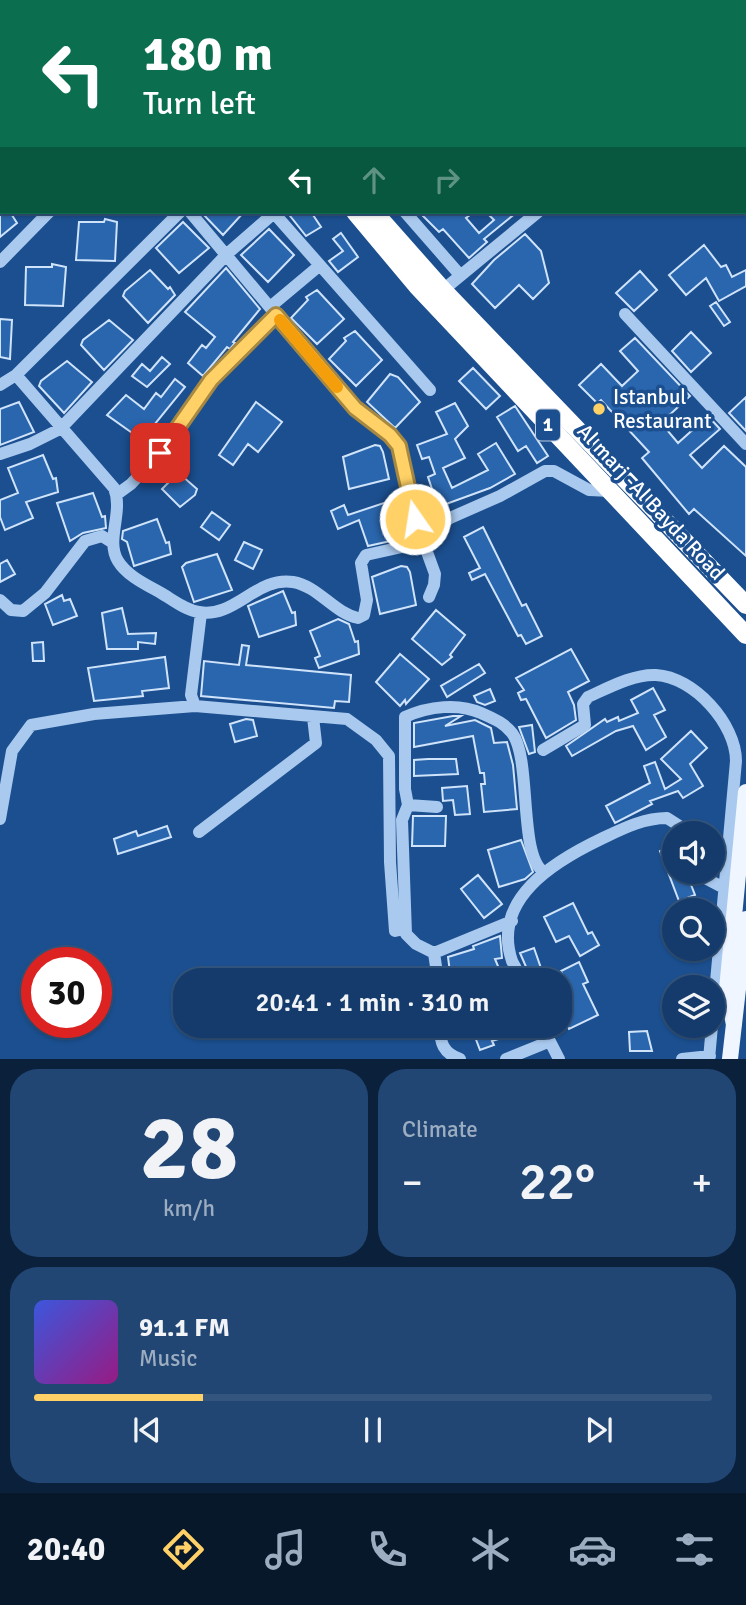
<!DOCTYPE html>
<meta charset="utf-8">
<style>
:root{--surface:#143b6b;--page:#214673;--text:#f1f3f6;--muted:#9dadc1;--line:#33557e;--accent:#ffd166}
body{margin:0;font-family:Signika,sans-serif;background:var(--page);color:var(--text);height:100vh;display:flex;flex-direction:column;font-size:26px;white-space:nowrap}
*{box-sizing:border-box;margin:0}
p{font-size:23px;color:var(--muted)}
.icon{flex:none;width:38px;height:38px;fill:none;stroke:currentColor;stroke-width:2;stroke-linecap:round;stroke-linejoin:round}
.map{position:relative;height:1059px;overflow:hidden}
.side{display:flex;flex-direction:column;gap:10px;padding:10px;background:#0b203b;flex:1}
.side>*{flex:none}
.hud{position:absolute;left:0px;top:0px;width:747px;height:214px;box-shadow:0 2px 5px #0004,0 0 0 2px var(--line);background:#0b6e4f;color:#fff;overflow:hidden}
.fabs{position:absolute;left:662px;top:821px;display:grid;gap:14px}
.fabs a{display:grid;place-items:center;width:63px;height:63px;border-radius:50%;background:var(--surface);box-shadow:0 2px 5px #0004,0 0 0 2px var(--line);font-size:35px}
.speed{position:absolute;left:21px;top:947px;display:flex;gap:14px;font-size:35px;font-weight:700;text-align:center}
.speed>*{display:grid;place-content:center;width:91px;height:91px;border-radius:50%;background:var(--surface);box-shadow:0 2px 5px #0004,0 0 0 2px var(--line);line-height:1}
.speed .limit{border:10px solid #d22;background:#fff;color:#111}
.pin{position:absolute;display:grid;place-items:center;width:60px;height:60px;color:#fff;margin:-30px;border-radius:14px;box-shadow:0 4px 10px #0006}
.me{position:absolute;width:77px;margin:-38px;rotate:347deg;stroke-linejoin:round;filter:drop-shadow(0 0 5px #0008)}
.turn{display:flex;align-items:center;gap:24px;height:147px;padding:0 28px;font-size:32px}
.turn .icon{width:91px;height:91px;stroke-width:2.5}
.turn b{display:block;font-size:49px;line-height:60px}
.lanes{display:flex;align-items:center;height:66px;padding:0 28px;background:#0003;justify-content:center;gap:35px;direction:ltr}
.lanes .off{opacity:.35}
.big{font-size:52px;font-weight:600;line-height:1.1}
.side .card{flex:1;display:flex;flex-direction:column;justify-content:center;gap:10px;min-width:0;padding:0 24px;border-radius:28px;background:var(--page)}
.side .dial{align-items:center;gap:0}
.dial b{font-size:91px;line-height:1}
.song{display:flex;align-items:center;gap:21px}
.cover{width:84px;height:84px;border-radius:10px;background:linear-gradient(135deg,hsl(230 70% 55%),hsl(310 70% 35%))}
.played{height:7px;border-radius:4px;background:linear-gradient(90deg,var(--accent) 25%,var(--line) 25%)}
.keys{display:flex;justify-content:space-around;direction:ltr}
.heat{display:flex;justify-content:space-between;align-items:center;font-size:38px;direction:ltr}
.side .tiles{flex:1;display:grid;gap:10px;grid-template-columns:1fr 1fr}
.card:last-child{grid-column:span 2}
.trip{position:absolute;left:173px;top:968px;width:399px;height:70px;border-radius:28px;background:var(--surface);box-shadow:0 2px 5px #0004,0 0 0 2px var(--line);font-weight:600;line-height:70px;text-align:center}
.dock{display:flex;height:112px;justify-content:space-around;align-items:center;background:#08182b;color:var(--muted)}
.dock .icon{width:49px;height:49px}
.dock .selected{color:var(--accent)}
.dock b{font-size:32px;color:var(--text)}
.map>svg:first-child{display:block}
</style>
<div class="map">
<svg width="746" height="1059" viewBox="0 0 746 1059">
<rect width="100%" height="100%" fill="#1b4f8f"/>
<!-- building -->
<path fill="#2a66ad" stroke="#cfe3fa" stroke-width="2" d="M 4,212 L 10,212 L 17,223 L 0,237 L 0,215 Z
M 201,212 L 244,212 L 223,235 Z
M 287,212 L 311,212 L 321,227 L 306,236 Z
M 419,212 L 474,212 L 466,218 L 479,233 L 494,220 L 486,212 L 517,212 L 484,239 L 487,242 L 469,258 L 443,229 L 439,232 Z
M 105,219 L 117,222 L 115,261 L 76,260 L 79,222 L 104,222 Z
M 183,222 L 209,248 L 179,273 L 156,248 Z
M 269,229 L 294,255 L 268,282 L 241,255 Z
M 341,233 L 358,257 L 338,272 L 329,261 L 343,251 L 333,239 Z
M 525,234 L 541,251 L 549,283 L 533,299 L 519,285 L 495,308 L 472,284 L 494,260 Z
M 704,245 L 721,267 L 726,265 L 732,277 L 746,270 L 746,286 L 719,301 L 706,278 L 686,295 L 669,275 Z
M 52,264 L 66,267 L 63,306 L 25,305 L 26,267 L 52,267 Z
M 226,268 L 260,309 L 233,342 L 235,343 L 230,349 L 227,347 L 203,376 L 188,363 L 202,345 L 206,348 L 215,337 L 185,312 Z
M 150,270 L 168,289 L 170,287 L 175,295 L 148,323 L 123,296 L 125,291 Z
M 640,271 L 657,290 L 634,311 L 616,293 Z
M 317,290 L 344,319 L 317,344 L 291,318 L 308,300 L 306,297 Z
M 716,302 L 730,322 L 724,326 L 710,306 Z
M 0,319 L 12,320 L 10,359 L 0,357 Z
M 109,320 L 133,340 L 104,370 L 81,345 L 83,340 Z
M 355,331 L 382,360 L 356,386 L 329,359 L 346,341 L 344,338 Z
M 691,332 L 711,353 L 691,372 L 672,351 Z
M 635,338 L 690,396 L 664,420 L 670,426 L 667,430 L 678,443 L 708,416 L 720,429 L 690,455 L 702,468 L 724,446 L 746,467 L 746,556 L 694,509 L 689,514 L 642,458 L 649,452 L 601,400 L 597,403 L 579,385 L 601,364 L 622,386 L 638,371 L 620,351 Z
M 162,357 L 170,364 L 147,387 L 132,376 L 142,364 L 150,371 Z
M 67,361 L 92,382 L 64,413 L 39,386 L 41,381 Z
M 473,368 L 500,396 L 486,409 L 459,381 Z
M 390,374 L 398,377 L 420,402 L 395,428 L 367,402 Z
M 175,379 L 185,387 L 142,440 L 107,415 L 126,395 L 144,409 L 156,393 L 161,397 Z
M 746,397 L 746,431 L 729,413 Z
M 19,402 L 34,432 L 0,445 L 0,409 Z
M 256,402 L 282,422 L 258,452 L 248,444 L 233,465 L 219,455 Z
M 455,403 L 468,426 L 455,439 L 465,458 L 443,468 L 452,488 L 488,470 L 478,454 L 496,443 L 515,474 L 490,488 L 438,507 L 428,477 L 435,474 L 429,457 L 422,459 L 417,445 L 447,434 L 436,412 Z
M 515,406 L 548,456 L 537,463 L 526,446 L 518,451 L 497,417 Z
M 375,445 L 380,446 L 383,452 L 389,479 L 349,489 L 343,457 Z
M 43,455 L 53,479 L 56,478 L 58,492 L 26,502 L 33,518 L 5,530 L 0,517 L 0,500 L 18,493 L 8,468 Z
M 181,475 L 197,489 L 195,495 L 180,507 L 162,489 L 175,476 L 178,479 Z
M 93,493 L 102,517 L 105,516 L 106,528 L 83,533 L 70,541 L 57,503 Z
M 390,501 L 396,502 L 398,508 L 404,538 L 368,546 L 359,520 L 338,529 L 331,511 L 344,505 L 348,515 Z
M 212,512 L 230,525 L 219,540 L 201,527 Z
M 157,519 L 166,543 L 169,542 L 171,554 L 134,566 L 127,542 L 122,539 L 123,531 Z
M 483,527 L 522,606 L 526,604 L 542,636 L 526,644 L 521,635 L 518,636 L 485,574 L 472,580 L 469,573 L 480,568 L 464,537 Z
M 244,542 L 262,550 L 253,569 L 235,560 Z
M 217,554 L 232,590 L 194,602 L 182,567 L 186,563 Z
M 7,560 L 15,574 L 0,582 L 0,564 Z
M 401,566 L 407,567 L 410,572 L 416,605 L 380,614 L 372,577 Z
M 283,591 L 292,613 L 295,612 L 296,625 L 259,637 L 248,606 Z
M 62,595 L 64,601 L 70,599 L 77,616 L 53,625 L 45,604 Z
M 122,608 L 128,634 L 156,633 L 155,644 L 138,642 L 138,649 L 107,649 L 102,613 Z
M 436,610 L 465,635 L 450,655 L 452,657 L 442,665 L 412,639 Z
M 338,619 L 349,624 L 355,642 L 358,641 L 359,654 L 319,668 L 315,658 L 320,656 L 310,631 Z
M 43,642 L 44,661 L 33,661 L 32,643 Z
M 242,645 L 249,646 L 246,665 L 351,675 L 349,702 L 335,701 L 334,708 L 201,696 L 204,661 L 239,665 Z
M 571,649 L 589,681 L 568,692 L 574,705 L 576,720 L 546,738 L 526,699 L 521,700 L 518,693 L 524,690 L 516,678 Z
M 400,654 L 429,679 L 406,704 L 405,700 L 400,706 L 376,682 Z
M 165,657 L 169,688 L 142,691 L 143,696 L 94,701 L 88,668 Z
M 479,664 L 485,673 L 447,697 L 441,686 Z
M 653,688 L 665,710 L 654,715 L 666,737 L 646,750 L 633,726 L 616,731 L 572,756 L 566,746 L 605,719 L 607,722 L 618,717 L 619,721 L 638,713 L 631,700 Z
M 490,689 L 495,701 L 485,705 L 477,702 L 474,696 Z
M 453,716 L 461,716 L 445,726 L 475,720 L 491,728 L 494,743 L 507,742 L 513,765 L 517,809 L 484,812 L 481,784 L 485,784 L 484,773 L 480,773 L 473,736 L 414,747 L 414,723 Z
M 246,719 L 253,720 L 257,736 L 235,742 L 230,724 Z
M 532,725 L 535,752 L 529,754 L 519,727 Z
M 691,731 L 707,748 L 690,764 L 703,786 L 683,798 L 678,791 L 650,801 L 652,804 L 615,823 L 606,806 L 650,783 L 644,766 L 655,762 L 665,789 L 681,779 L 661,759 Z
M 428,759 L 456,759 L 458,774 L 414,776 L 414,760 Z
M 467,786 L 470,814 L 455,815 L 453,800 L 443,801 L 442,788 Z
M 413,816 L 446,816 L 445,846 L 412,846 Z
M 167,826 L 171,837 L 118,854 L 114,839 L 136,831 L 138,836 Z
M 521,840 L 533,872 L 525,879 L 499,887 L 488,850 Z
M 674,846 L 674,872 L 686,872 L 695,895 L 679,901 L 660,851 Z
M 478,875 L 502,904 L 484,918 L 461,889 Z
M 573,903 L 588,934 L 592,932 L 599,945 L 580,956 L 569,936 L 556,942 L 544,917 Z
M 500,936 L 502,958 L 495,959 L 503,978 L 451,980 L 448,957 L 474,949 L 473,946 Z
M 534,948 L 542,971 L 530,976 L 520,953 Z
M 579,962 L 588,982 L 583,984 L 598,1015 L 569,1029 L 560,1011 L 560,998 L 571,993 L 561,971 Z
M 403,970 L 426,973 L 425,980 L 402,980 Z
M 403,1026 L 428,1026 L 427,1038 L 402,1036 Z
M 452,1026 L 533,1026 L 534,1028 L 492,1041 L 494,1045 L 480,1050 L 472,1029 L 456,1035 Z
M 647,1031 L 652,1051 L 630,1051 L 629,1032 Z"/>
<g fill="none" stroke-linecap="round" stroke-linejoin="round">
<!-- minor -->
<path stroke="#a9c9ee" stroke-width="12" d="M 376,0 L 377,2
M 484,0 L 485,2
M 574,0 L 575,2
M 198,2 L 201,0
M 353,2 L 355,0
M 653,2 L 656,0
M 727,2 L 729,0
M 746,51 L 746,50
M 0,73 L 2,75
M 0,159 L 2,157
M 190,212 L 355,409 L 390,435 L 399,446 L 415,519 L 435,574 L 434,585 L 429,597
M 273,212 L 430,390
M 405,212 L 460,275
M 0,262 L 49,212
M 443,290 L 538,212
M 270,307 L 319,266
M 625,314 L 746,444
M 16,375 L 114,488 C 124,512 105,540 118,561 C 127,576 147,585 161,593 C 173,600 185,610 199,612 C 234,619 257,576 293,582 C 318,586 334,613 358,618 L 364,615 L 367,600 L 361,563 L 366,555 L 411,545 L 450,518 L 500,496 L 545,471 L 554,471 L 589,490 L 611,491
M 0,385 L 16,375 L 180,212
M 0,454 L 30,444 L 60,429 L 227,254 L 274,213
M 116,495 L 131,484 L 160,453 L 211,380 L 276,315
M 0,600 L 11,610 L 23,611 L 45,593 L 85,541 L 102,536 L 113,543
M 201,613 L 191,695 L 195,706 L 347,719 L 376,740 L 389,756 L 390,862 L 395,931 L 404,929
M 543,750 L 585,725 L 583,704 L 588,697 C 608,688 633,674 656,675 C 694,677 736,724 736,761 L 709,1059
M 408,805 L 437,807
M 0,819 L 12,751 L 31,725 L 94,714 L 195,706
M 199,832 L 316,743 L 313,717
M 702,872 L 707,879 L 724,888
M 512,921 L 434,953 L 416,944 L 406,934 L 402,820 L 408,805 L 405,789 L 405,717 C 429,706 459,703 481,713 C 494,719 503,722 512,733 C 532,759 518,856 544,872
M 434,953 L 438,980
M 522,980 C 519,974 515,967 512,961 C 491,899 555,861 601,839 C 622,829 643,818 667,818 L 678,825 L 682,833
M 440,1026 C 440,1043 443,1053 460,1059
M 542,1026 L 559,1059
M 506,1059 L 548,1042
M 682,1059 L 710,1056"/>
<!-- major -->
<path stroke="#f0f6ff" stroke-width="16" d="M 734,1025 L 727,989 L 746,792
M 730,1059 L 746,919"/>
<!-- highway -->
<path stroke="#fff" stroke-width="18" d="M 223,0 L 224,2
M 242,0 L 243,2
M 355,212 L 417,286 L 746,635
M 374,212 L 443,290 L 746,605"/>
</g>
<g fill="none" stroke-linecap="round" stroke-linejoin="round">
<defs>
<path id="route" d="M 160,453 L 211,380 L 276,315 L 355,408 L 390,435 L 399,446 L 415,519"/>
</defs>
<!-- route casing -->
<use href="#route" stroke="#a68842" stroke-width="18"/>
<!-- route -->
<use href="#route" stroke="#ffd166" stroke-width="12"/>
<!-- slow -->
<path stroke="#f59e0b" stroke-width="12" d="M 280,320 L 337,387"/>
</g>
<!-- markers -->
<circle fill="#ffd166" stroke="#1b4f8f" stroke-width="2.5" cx="599" cy="409" r="7"/>
<g text-anchor="middle" dominant-baseline="central" stroke-width="7" stroke-linejoin="round" paint-order="stroke">
<!-- shield labels -->
<rect fill="#1b4f8f" stroke="#bbcadd" stroke-width="2" x="536" y="409.5" width="24" height="31" rx="5"/>
<g font-size="19" font-weight="bold" fill="#fff">
<text x="548" y="425">1</text>
</g>
<!-- poi labels -->
<g font-size="21" fill="#fff" stroke="#1b4f8f" text-anchor="start">
<text x="613" y="397">Istanbul<tspan x="613" dy="24">Restaurant</tspan></text>
</g>
<!-- street labels -->
<g font-size="21" fill="#fff" stroke="#1b4f8f">
<text transform="translate(651 502) rotate(47)">Al marj -Al Bayda Road</text>
</g>
</g>
</svg>
<div class="fabs">
<a><svg class="icon" aria-label="sound" viewBox="0 0 24 24"><path d="M4 9h4l5-4v14l-5-4H4zM17 9q2 3 0 6"/></svg></a>
<a><svg class="icon" aria-label="search" viewBox="0 0 24 24"><circle cx="10" cy="10" r="6"/><path d="M15 15l6 6"/></svg></a>
<a><svg class="icon" aria-label="layers" viewBox="0 0 24 24"><path d="M12 4l9 5-9 5-9-5zM3 14l9 5 9-5"/></svg></a>
</div>
<div class="speed"><div class="limit">30</div></div>
<div class="pin" style="left:160px;top:453px;background:#d93025"><svg class="icon" aria-label="arrive" viewBox="0 0 24 24"><path d="M6 21V4h12l-3 4 3 4H6"/></svg></div>
<svg class="me" style="left:415px;top:519px" viewBox="-20 -20 40 40"><circle r="17" fill="#ffd166" stroke="#fff" stroke-width="3"/><path d="M0-11L8 9 0 5-8 9z" fill="#fff"/></svg>
<div class="trip">20:41 · 1 min · 310 m</div>
<div class="hud">
<div class="turn"><svg class="icon" aria-label="left" viewBox="0 0 24 24"><path d="M17 20v-9H6M10 6l-5 5 5 5"/></svg><div><b>180 m</b>Turn left</div></div>
<div class="lanes"><svg class="icon" aria-label="left" viewBox="0 0 24 24"><path d="M17 20v-9H6M10 6l-5 5 5 5"/></svg><svg class="icon off" aria-label="ahead" viewBox="0 0 24 24"><path d="M12 20V5M6 11l6-6 6 6"/></svg><svg class="icon off" aria-label="right" viewBox="0 0 24 24"><path d="M7 20v-9h11M14 6l5 5-5 5"/></svg></div>
</div>
</div>
<section class="side">
<div class="tiles">
<div class="card dial"><b>28</b><p>km/h</p></div>
<div class="card"><p>Climate</p>
<div class="heat"><a>−</a><b class="big">22°</b><a>+</a></div>
</div>
<div class="card">
<div class="song"><i class="cover"></i><div><b>91.1 FM</b><p>Music</p></div></div>
<div class="played"></div>
<div class="keys"><svg class="icon" aria-label="previous" viewBox="0 0 24 24"><path d="M18 5L8 12l10 7zM5 5v14"/></svg><svg class="icon" aria-label="pause" viewBox="0 0 24 24"><path d="M8 5v14M16 5v14"/></svg><svg class="icon" aria-label="next" viewBox="0 0 24 24"><path d="M6 5l10 7-10 7zM19 5v14"/></svg></div>
</div>
</div>
</section>
<nav class="dock">
<b>20:40</b>
<svg class="icon selected" aria-label="directions" viewBox="0 0 24 24"><path d="M12 3l9 9-9 9-9-9zM9 14v-3h6M13 9l2 2-2 2"/></svg>
<svg class="icon" aria-label="music" viewBox="0 0 24 24"><path d="M9 18V5l10-2v13"/><circle cx="6" cy="18" r="3"/><circle cx="16" cy="16" r="3"/></svg>
<svg class="icon" aria-label="phone" viewBox="0 0 24 24"><path d="M5 4h4l2 5-3 2q2 4 5 5l2-3 5 2v4C11 20 4 13 5 4z"/></svg>
<svg class="icon" aria-label="climate" viewBox="0 0 24 24"><path d="M12 3v18M4 7l16 10M4 17L20 7"/></svg>
<svg class="icon" aria-label="car" viewBox="0 0 24 24"><path d="M5 17H2v-5l4-1 3-4h7l3 4 3 1v5h-3M9 17h6M6 11h13"/><circle cx="7" cy="17" r="2"/><circle cx="17" cy="17" r="2"/></svg>
<svg class="icon" aria-label="filters" viewBox="0 0 24 24"><path d="M4 7h16M4 17h16"/><circle cx="9" cy="7" r="2"/><circle cx="15" cy="17" r="2"/></svg>
</nav>
